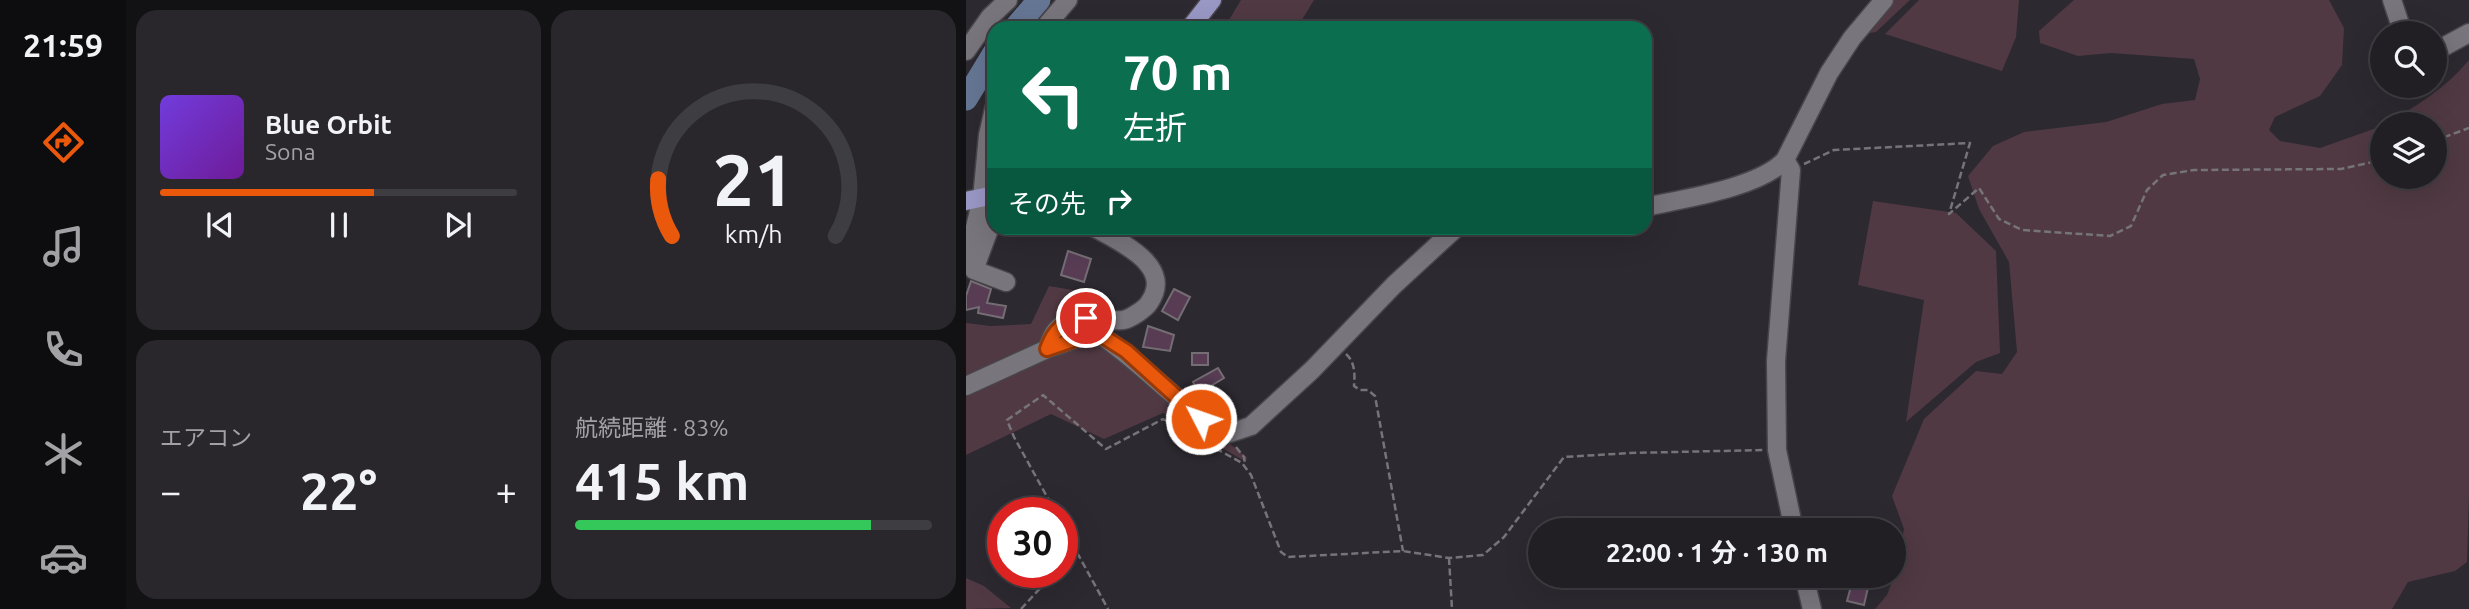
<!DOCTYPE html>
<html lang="ja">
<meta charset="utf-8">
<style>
:root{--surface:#211f24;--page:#29272c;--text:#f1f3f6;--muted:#a2a2a6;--line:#3e3d41;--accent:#ea580c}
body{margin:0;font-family:Ubuntu,"Noto Sans JP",sans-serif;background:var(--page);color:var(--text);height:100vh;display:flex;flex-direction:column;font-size:26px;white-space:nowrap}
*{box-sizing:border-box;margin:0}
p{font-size:23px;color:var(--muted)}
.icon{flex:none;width:38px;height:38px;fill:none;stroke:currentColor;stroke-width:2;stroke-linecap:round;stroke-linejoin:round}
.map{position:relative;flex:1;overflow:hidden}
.drawer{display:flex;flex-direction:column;gap:10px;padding:10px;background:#121114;width:840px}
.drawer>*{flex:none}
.guide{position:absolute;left:21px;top:21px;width:665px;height:214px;border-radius:21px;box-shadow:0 7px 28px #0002,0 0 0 2px var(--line);background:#0b6e4f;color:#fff;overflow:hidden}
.fabs{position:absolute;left:1404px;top:21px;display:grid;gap:14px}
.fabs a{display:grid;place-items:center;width:77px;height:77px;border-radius:50%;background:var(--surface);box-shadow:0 7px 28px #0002,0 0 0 2px var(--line);font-size:35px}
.speed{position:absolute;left:21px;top:497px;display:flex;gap:14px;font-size:35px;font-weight:700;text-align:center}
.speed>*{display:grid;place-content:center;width:91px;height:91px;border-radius:50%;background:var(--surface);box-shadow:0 7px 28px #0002,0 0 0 2px var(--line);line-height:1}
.speed .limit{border:10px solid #d22;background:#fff;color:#111}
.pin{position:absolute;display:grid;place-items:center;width:60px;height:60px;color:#fff;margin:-30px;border:4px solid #fff;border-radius:50%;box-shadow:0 2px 7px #0007}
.me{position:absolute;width:77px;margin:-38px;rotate:311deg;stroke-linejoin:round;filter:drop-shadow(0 0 5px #0008)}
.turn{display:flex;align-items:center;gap:24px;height:147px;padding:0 21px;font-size:32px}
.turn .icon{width:91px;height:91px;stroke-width:2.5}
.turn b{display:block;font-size:49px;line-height:60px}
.then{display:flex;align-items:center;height:66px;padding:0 21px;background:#0003;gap:14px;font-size:26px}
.big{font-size:52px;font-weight:700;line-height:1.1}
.drawer .tile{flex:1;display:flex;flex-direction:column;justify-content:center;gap:10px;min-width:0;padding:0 24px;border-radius:21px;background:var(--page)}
.drawer .dial{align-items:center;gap:0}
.dial svg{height:182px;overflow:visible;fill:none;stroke:var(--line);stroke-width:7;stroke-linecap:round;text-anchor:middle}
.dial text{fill:var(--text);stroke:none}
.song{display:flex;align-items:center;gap:21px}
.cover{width:84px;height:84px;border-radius:10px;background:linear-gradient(135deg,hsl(260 70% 55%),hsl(280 70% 35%))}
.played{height:7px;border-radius:4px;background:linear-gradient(90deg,var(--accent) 60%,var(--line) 60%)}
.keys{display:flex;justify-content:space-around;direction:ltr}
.heat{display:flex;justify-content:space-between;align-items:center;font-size:38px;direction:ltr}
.charge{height:10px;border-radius:5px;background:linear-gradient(90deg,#34c759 83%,var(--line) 0)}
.drawer .tiles{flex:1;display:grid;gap:10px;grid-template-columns:repeat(2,1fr)}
.trip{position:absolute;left:562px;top:518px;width:378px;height:70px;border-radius:35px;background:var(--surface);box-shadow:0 7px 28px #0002,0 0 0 2px var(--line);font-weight:700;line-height:70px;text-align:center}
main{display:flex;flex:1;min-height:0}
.tabs{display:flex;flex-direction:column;width:126px;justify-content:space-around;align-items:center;background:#0d0c0e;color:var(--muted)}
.tabs .icon{width:49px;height:49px}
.tabs .active{color:var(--accent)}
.tabs b{font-size:32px;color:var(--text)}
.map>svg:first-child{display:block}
</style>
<main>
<nav class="tabs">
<b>21:59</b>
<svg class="icon active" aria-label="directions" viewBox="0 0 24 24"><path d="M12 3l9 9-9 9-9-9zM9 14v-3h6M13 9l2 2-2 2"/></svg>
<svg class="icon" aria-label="music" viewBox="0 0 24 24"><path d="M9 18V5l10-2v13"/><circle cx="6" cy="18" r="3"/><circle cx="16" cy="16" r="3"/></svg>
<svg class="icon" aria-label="phone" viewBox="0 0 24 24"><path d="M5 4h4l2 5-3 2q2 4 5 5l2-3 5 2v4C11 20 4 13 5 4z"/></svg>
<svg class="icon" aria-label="climate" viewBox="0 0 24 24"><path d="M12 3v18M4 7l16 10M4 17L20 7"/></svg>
<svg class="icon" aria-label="car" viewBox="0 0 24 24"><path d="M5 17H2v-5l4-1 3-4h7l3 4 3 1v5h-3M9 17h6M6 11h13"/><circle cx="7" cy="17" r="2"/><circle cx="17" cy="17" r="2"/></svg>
</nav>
<section class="drawer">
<div class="tiles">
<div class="tile">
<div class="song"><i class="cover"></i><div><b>Blue Orbit</b><p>Sona</p></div></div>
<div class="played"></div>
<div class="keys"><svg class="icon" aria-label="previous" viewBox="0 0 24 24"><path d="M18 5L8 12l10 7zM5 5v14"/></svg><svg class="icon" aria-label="pause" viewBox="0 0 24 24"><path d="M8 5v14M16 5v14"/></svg><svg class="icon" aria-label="next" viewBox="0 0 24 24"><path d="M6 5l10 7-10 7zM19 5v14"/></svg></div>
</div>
<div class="tile dial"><svg viewBox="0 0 100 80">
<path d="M14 69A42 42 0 1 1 86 69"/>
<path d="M14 69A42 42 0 0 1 8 44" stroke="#ea580c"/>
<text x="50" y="56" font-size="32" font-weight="700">21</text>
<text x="50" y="72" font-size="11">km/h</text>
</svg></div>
<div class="tile"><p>エアコン</p>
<div class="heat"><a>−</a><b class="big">22°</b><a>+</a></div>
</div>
<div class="tile"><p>航続距離 · 83%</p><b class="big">415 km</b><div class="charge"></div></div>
</div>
</section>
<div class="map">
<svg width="1503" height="609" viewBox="0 0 1503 609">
<rect width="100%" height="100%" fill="#2c2930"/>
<!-- green -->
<path fill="#503942" d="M 275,0 L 348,0 L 331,28 L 258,28 Z
M 908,0 L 944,0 L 910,32 L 899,34 Z
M 953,0 L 1053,0 L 1050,37 L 1036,71 L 919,34 Z
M 1108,0 L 1363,0 L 1378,28 L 1376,65 L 1354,96 L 1309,117 L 1303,130 L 1314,141 L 1354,148 L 1416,126 L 1416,177 L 1468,177 L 1468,124 L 1419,124 C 1451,106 1480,88 1503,60 L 1503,494 L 1501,562 L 1489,571 L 1442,582 L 1426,609 L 909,609 L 921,595 L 928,576 L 938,529 L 926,496 L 958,419 L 1010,371 L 1036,374 L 1051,352 L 1043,262 L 1013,209 L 1002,176 L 1027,146 L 1058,132 L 1140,122 L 1196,104 L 1229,100 L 1234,79 L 1228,59 L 1145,53 L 1112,56 L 1074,43 L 1073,31 Z
M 907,201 L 990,213 L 1030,251 L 1034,353 L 1010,362 L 940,422 L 958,300 L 892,285 Z
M 83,286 L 130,294 L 130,341 L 281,457 L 280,462 L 197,413 L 138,439 L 85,414 L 0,455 L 0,323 L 25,326 L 65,324 Z
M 0,578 L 18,586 L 45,608 L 0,609 Z"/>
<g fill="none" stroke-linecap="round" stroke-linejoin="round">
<!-- river -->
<path stroke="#657694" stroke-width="23" d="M 49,28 L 73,0
M 0,99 L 28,53"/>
</g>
<!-- building -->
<path fill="#573c54" stroke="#746d73" stroke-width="2" d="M 102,251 L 125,259 L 118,282 L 95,275 Z
M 5,281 L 25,289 L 21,303 L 40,306 L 37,318 L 12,313 L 13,307 L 0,310 L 0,296 Z
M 208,289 L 224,297 L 212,320 L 196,311 Z
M 182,326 L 208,335 L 204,351 L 177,347 Z
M 226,353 L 242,353 L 242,365 L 226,365 Z
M 252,368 L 258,378 L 233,393 L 227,382 Z
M 889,519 L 917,529 L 917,530 L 886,530 Z
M 887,579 L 903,583 L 898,605 L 881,601 Z"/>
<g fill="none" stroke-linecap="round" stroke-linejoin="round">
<defs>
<path id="minor" d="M 1426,0 L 1437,33
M 78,28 L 102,0
M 0,51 L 24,17 L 42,0
M 1468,52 L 1503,33
M 819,160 L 825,170 L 810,361 L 811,450 L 828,530
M 679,207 C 716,199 793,188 819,160 L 863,73 L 886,38 L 918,0
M 28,216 L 8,270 L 40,282
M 0,264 L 16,199 L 22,135 L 28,109
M 81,349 C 85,338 88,329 99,323 C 118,313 136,322 157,320 C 164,319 179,309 183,303 C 209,266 154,242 129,228
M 0,386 L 81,349 L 130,332 C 177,363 212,406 261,434 L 285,426 L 346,370 L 428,285 L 490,228
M 838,576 L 846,609"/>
<path id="major" d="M 224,28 L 246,0
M 0,201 L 28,195"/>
</defs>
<!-- minor casing -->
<use href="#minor" stroke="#48454b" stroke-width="21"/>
<!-- major casing -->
<use href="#major" stroke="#48454b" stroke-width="21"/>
<!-- path -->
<path stroke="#767379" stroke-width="2.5" stroke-dasharray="7 3.5" stroke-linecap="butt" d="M 1468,141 L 1503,128
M 838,164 L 868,150 L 1004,143 L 983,214 L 1013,188 L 1033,219 L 1056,230 L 1144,236 L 1165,226 L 1181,190 L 1197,175 L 1228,170 L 1375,169 L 1416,160
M 380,354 C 389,362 389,374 388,386 L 394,390 L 402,390 L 409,396 L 437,551
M 270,447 L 278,457 L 279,465
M 90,513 L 48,437 L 41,420 L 77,395 L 140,449 L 197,419 L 276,463 L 285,475 L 315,552 L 322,557 L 437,551 L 483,558 L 517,555 L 538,537 L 598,457 L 664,453 L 797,450
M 96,525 L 142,609
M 483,558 L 486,609
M 96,565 L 110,550
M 55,609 L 89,572"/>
<!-- minor -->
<use href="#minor" stroke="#79757d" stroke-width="18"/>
<!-- major -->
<use href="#major" stroke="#9997c4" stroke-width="18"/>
</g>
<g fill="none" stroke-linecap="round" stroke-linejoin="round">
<defs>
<path id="route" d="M 120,318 C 98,321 88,329 81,349 L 130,332 L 160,351 L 235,419"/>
</defs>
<!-- route casing -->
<use href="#route" stroke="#983908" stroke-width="18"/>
<!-- route -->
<use href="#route" stroke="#ea580c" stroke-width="12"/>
</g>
</svg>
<div class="fabs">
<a><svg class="icon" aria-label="search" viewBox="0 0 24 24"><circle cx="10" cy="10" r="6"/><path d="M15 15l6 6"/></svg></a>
<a><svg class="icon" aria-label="layers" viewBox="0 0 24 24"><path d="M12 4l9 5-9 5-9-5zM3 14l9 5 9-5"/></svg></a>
</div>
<div class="speed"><div class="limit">30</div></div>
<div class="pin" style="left:120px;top:318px;background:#d93025"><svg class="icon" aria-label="arrive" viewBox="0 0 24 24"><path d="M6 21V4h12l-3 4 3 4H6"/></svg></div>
<svg class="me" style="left:235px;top:419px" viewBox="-20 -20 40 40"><circle r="17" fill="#ea580c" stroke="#fff" stroke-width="3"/><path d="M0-11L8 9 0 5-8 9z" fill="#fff"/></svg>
<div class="trip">22:00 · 1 分 · 130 m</div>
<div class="guide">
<div class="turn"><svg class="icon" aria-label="left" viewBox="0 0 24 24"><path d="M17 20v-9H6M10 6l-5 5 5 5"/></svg><div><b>70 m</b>左折</div></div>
<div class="then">その先<svg class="icon" aria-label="right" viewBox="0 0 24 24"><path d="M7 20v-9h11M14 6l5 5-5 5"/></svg></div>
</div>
</div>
</main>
